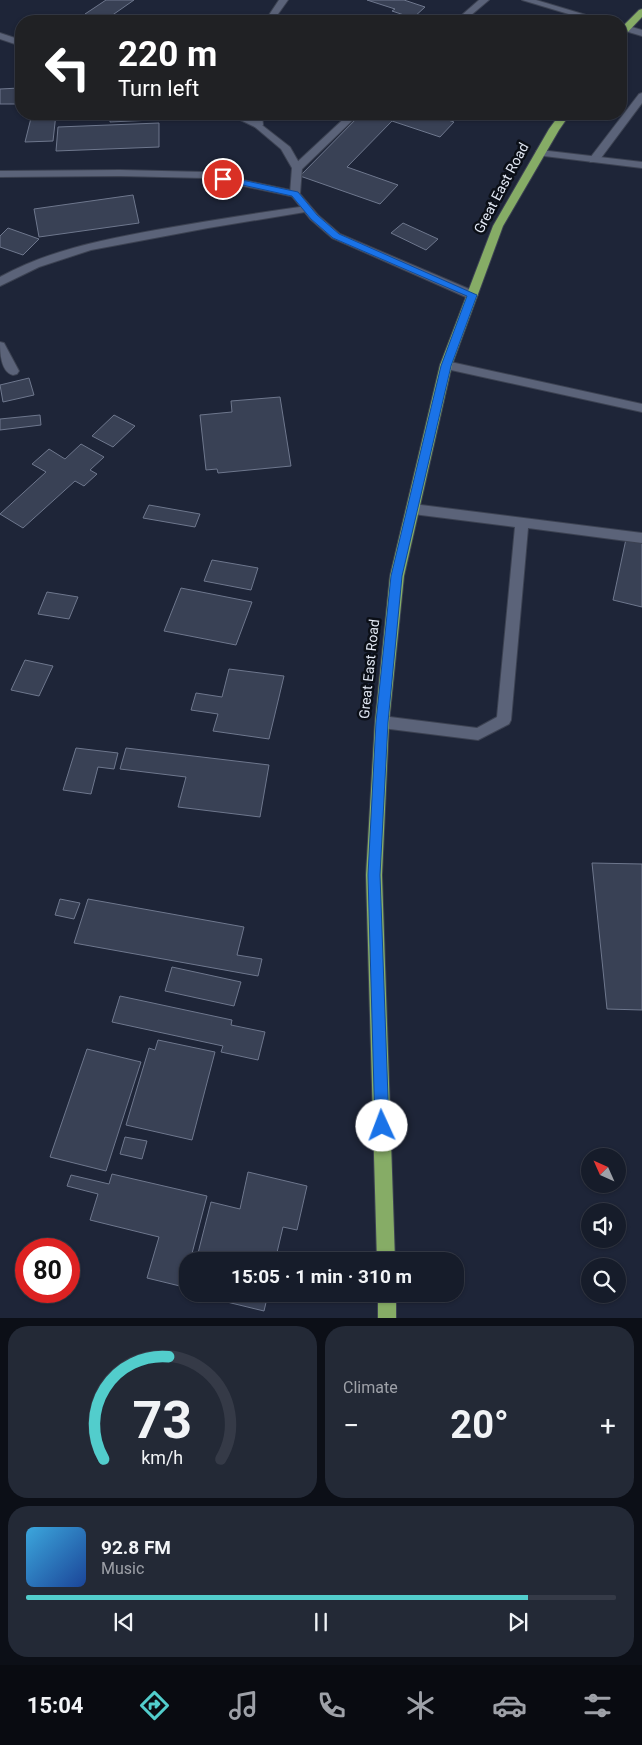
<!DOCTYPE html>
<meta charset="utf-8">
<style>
:root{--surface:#161c2a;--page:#232936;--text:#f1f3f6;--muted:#9ea1a8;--line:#353a47;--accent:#52cdcc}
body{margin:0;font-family:Roboto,sans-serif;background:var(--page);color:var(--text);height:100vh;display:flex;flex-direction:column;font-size:19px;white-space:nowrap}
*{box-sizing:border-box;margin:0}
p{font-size:16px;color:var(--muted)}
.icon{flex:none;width:28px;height:28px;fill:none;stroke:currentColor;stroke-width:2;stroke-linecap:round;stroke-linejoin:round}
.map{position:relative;height:1318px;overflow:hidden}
.sheet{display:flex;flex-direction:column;gap:8px;padding:8px;background:#0c0f17;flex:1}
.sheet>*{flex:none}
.hud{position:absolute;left:15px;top:15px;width:612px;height:105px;border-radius:20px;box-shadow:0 1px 4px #0004,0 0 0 1px var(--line);background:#202124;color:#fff;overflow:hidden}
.needle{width:32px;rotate:315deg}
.buttons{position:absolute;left:581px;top:1148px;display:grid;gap:10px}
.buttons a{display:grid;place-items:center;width:45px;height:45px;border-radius:50%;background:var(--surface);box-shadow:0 1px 4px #0004,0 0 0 1px var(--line);font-size:25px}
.speed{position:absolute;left:15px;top:1238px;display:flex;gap:10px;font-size:25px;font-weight:700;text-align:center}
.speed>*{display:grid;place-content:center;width:65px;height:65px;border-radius:50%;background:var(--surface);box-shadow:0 1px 4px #0004,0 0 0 1px var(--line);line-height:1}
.speed .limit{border:8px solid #d22;background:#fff;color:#111}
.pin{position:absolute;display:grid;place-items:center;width:42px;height:42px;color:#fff;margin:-21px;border:2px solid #fff;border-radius:50%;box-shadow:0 1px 5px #0007}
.me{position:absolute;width:55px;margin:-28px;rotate:358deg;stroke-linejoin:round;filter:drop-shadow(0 0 4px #0008)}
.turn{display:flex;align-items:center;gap:18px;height:105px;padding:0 20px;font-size:22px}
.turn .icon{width:65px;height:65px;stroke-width:2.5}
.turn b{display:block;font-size:35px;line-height:42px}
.big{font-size:38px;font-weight:700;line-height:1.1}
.sheet .widget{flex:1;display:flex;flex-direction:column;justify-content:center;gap:8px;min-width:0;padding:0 18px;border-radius:20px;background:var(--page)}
.sheet .dial{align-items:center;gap:0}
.dial svg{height:130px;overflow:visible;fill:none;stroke:var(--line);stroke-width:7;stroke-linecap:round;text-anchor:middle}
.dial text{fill:var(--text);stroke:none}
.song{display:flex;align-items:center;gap:15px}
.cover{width:60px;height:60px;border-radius:8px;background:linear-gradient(135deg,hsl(200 70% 55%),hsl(220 70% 35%))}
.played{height:5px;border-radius:2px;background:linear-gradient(90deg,var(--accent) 85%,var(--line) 85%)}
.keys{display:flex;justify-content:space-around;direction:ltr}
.heat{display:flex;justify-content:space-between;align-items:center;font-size:28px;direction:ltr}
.sheet .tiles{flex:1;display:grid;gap:8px;grid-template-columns:1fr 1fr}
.widget:last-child{grid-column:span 2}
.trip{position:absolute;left:179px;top:1252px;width:285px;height:50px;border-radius:20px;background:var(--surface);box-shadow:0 1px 4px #0004,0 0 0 1px var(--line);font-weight:700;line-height:50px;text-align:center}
.tabs{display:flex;height:80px;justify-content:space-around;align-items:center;background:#090b11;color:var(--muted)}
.tabs .icon{width:35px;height:35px}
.tabs .selected{color:var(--accent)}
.tabs b{font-size:22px;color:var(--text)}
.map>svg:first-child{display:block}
</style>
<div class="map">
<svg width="642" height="1318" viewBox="0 0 642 1318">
<rect width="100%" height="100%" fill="#1e2538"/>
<!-- building -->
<path fill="#394155" stroke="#6e778d" d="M 106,0 L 134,0 L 104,21 L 85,14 Z
M 367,0 L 404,0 L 425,7 L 413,18 L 392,11 L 395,9 Z
M 19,88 L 21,104 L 0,104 L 0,89 Z
M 32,114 L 56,114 L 53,141 L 25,142 Z
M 110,114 L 153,114 L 153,120 L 110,122 Z
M 361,114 L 430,114 L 454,122 L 440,137 L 392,121 L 347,167 L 398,185 L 380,204 L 300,176 Z
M 159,123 L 159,147 L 56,151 L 58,127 Z
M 133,195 L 139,223 L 39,237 L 34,209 Z
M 403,223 L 438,239 L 426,250 L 391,233 Z
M 8,228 L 39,239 L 23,255 L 0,247 L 0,236 Z
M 29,378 L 34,395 L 3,402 L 0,385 Z
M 280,397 L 291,466 L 218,473 L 217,469 L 206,470 L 200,415 L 232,412 L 231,401 Z
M 40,415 L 41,425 L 0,430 L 0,419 Z
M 114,415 L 135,426 L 113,447 L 92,436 Z
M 81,444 L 104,457 L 90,470 L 97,474 L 84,486 L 75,481 L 23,528 L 0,514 L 46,472 L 32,464 L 49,449 L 65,459 Z
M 149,505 L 200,514 L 195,527 L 143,518 Z
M 626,539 L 642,542 L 642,607 L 613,600 Z
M 212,560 L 258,568 L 251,590 L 204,581 Z
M 181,588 L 252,602 L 236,645 L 164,631 Z
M 47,592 L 78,597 L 69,619 L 38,614 Z
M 25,660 L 53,666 L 39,696 L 11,690 Z
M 229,669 L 284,676 L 269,739 L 213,731 L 218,714 L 191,710 L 196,693 L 222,697 Z
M 76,748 L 118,753 L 114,769 L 98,767 L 91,794 L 63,790 Z
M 126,748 L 269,765 L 260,817 L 178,807 L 186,777 L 120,769 Z
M 592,863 L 642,864 L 642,1010 L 607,1009 Z
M 60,899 L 80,903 L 74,919 L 55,915 Z
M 88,899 L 244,927 L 237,955 L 262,959 L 258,976 L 74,943 Z
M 172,967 L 241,982 L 234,1006 L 165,991 Z
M 120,996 L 232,1020 L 231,1025 L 265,1032 L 258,1060 L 221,1052 L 223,1046 L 112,1022 Z
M 158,1040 L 215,1052 L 192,1140 L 126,1125 L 149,1048 L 155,1050 Z
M 87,1049 L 141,1062 L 106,1171 L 50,1157 Z
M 125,1137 L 147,1141 L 142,1159 L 120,1154 Z
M 248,1172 L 307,1186 L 297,1230 L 283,1227 L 275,1261 L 196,1261 L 211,1202 L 240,1209 Z
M 112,1174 L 207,1196 L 190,1261 L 188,1261 L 188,1272 L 184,1287 L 147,1278 L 159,1237 L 90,1220 L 98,1194 L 67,1186 L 71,1175 L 109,1184 Z
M 194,1294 L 268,1294 L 264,1311 Z"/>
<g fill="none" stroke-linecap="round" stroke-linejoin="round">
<defs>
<path id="service" d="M 479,0 L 489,0 L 464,21 L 455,21 Z
M 271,16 L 282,19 L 284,21 L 268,21 L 266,19 Z
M 625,25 L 642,30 L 642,36 L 622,30 L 622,26 Z
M 642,93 L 642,103 L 598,162 L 590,162 L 590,158 L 639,94 Z
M 349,114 L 359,114 L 301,170 L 293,170 L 293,166 Z
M 120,170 L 205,172 L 295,191 L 300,194 L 295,197 L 205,178 L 120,176 L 0,177 L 0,171 Z
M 413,504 L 642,533 L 642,543 L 528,528 L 511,720 L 509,724 L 478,740 L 382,728 L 377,726 L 375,722 L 377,718 L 382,716 L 477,728 L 497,717 L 515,527 L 413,514 L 409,512 L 407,509 L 409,506 Z"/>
<path id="minor" d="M 279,0 L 288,0 L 273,21 L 265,21 Z
M 522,0 L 536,0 L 606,21 L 592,21 Z
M 0,33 L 21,40 L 21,46 L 0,39 Z
M 228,114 L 241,114 L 253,119 L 252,114 L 262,114 L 263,125 L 258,128 L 255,127 Z
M 540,150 L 642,162 L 642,168 L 536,155 L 536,151 Z
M 307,206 L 312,209 L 311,211 L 208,228 L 91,250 L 39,267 L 0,286 L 0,277 C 49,250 102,240 156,230 C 206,221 257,213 307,206 Z
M 0,342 L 4,343 L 19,371 L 17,374 L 13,375 C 1,372 0,353 0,342 Z
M 446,361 L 642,404 L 642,412 L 442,368 L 440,365 L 442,362 Z"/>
<path id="tertiary" d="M 258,122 L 290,147 L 302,168 L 300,194 L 318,215 L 340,234 L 476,292 L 478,295 L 476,298 L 468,298 L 332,238 L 310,219 L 290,194 L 292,168 L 281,149 L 255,127 L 253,125 Z"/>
<path id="trunk" d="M 642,9 L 642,17 L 624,36 L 621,37 L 621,28 L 639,10 Z
M 560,114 L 570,114 L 559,130 L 503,226 L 452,365 L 404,576 L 389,722 L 382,875 L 395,1261 L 377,1261 L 366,875 L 375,722 L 390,576 L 440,365 L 493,226 L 549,129 Z
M 378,1294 L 396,1294 L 396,1318 L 378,1318 Z"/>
</defs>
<!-- service casing -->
<use href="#service" stroke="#3c4252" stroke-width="2"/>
<!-- minor casing -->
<use href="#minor" stroke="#3c4252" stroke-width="2"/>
<!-- tertiary casing -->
<use href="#tertiary" stroke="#3c4252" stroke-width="2"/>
<!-- trunk casing -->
<use href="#trunk" stroke="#3c4252" stroke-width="2"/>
<!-- service -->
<use href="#service" fill="#5b6379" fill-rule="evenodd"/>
<!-- minor -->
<use href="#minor" fill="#5b6379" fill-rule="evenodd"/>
<!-- tertiary -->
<use href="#tertiary" fill="#5b6379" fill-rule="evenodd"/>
<!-- trunk -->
<use href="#trunk" fill="#86ac66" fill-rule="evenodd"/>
</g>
<!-- route -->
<path fill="#1a73e8" stroke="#114b97" d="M 223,176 L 298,192 L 317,215 L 339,234 L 477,295 L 451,366 L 402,576 L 388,722 L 380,875 L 389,1126 L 387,1131 L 382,1133 L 377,1131 L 375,1126 L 368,875 L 376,722 L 391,576 L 441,366 L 467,296 L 333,238 L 311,219 L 292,196 L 220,180 L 220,177 Z"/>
<g text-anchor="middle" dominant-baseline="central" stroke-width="5" stroke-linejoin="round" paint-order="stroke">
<!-- street labels -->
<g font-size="14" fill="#e2e8f4" stroke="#0b0f17">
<text transform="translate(501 188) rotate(-62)">Great East Road</text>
<text transform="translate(369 669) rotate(-84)">Great East Road</text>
</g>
</g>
</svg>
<div class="buttons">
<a><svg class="needle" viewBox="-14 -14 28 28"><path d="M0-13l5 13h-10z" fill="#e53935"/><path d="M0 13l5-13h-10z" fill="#9ea1a8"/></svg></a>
<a><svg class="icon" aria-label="sound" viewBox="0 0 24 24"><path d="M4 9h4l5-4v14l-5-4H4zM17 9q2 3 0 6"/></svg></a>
<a><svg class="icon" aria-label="search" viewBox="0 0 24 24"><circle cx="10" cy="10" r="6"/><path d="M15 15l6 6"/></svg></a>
</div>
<div class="speed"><div class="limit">80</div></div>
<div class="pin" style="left:223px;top:179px;background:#d93025"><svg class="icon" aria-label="arrive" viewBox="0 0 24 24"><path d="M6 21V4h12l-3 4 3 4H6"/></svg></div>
<svg class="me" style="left:382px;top:1126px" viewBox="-20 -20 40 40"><circle r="19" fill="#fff"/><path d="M0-13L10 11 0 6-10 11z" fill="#1a73e8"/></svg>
<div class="trip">15:05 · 1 min · 310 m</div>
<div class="hud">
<div class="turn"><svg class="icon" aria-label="left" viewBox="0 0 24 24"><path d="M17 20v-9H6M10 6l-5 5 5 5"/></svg><div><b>220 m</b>Turn left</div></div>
</div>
</div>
<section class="sheet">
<div class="tiles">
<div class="widget dial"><svg viewBox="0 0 100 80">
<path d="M14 69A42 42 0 1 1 86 69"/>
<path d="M14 69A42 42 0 0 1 54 6" stroke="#52cdcc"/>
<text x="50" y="56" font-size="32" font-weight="700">73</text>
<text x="50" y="72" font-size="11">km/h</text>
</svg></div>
<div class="widget"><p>Climate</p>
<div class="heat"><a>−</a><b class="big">20°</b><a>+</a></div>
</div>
<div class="widget">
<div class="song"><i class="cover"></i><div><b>92.8 FM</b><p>Music</p></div></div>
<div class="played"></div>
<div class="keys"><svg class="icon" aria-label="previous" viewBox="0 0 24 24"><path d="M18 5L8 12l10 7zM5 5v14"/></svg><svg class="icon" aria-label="pause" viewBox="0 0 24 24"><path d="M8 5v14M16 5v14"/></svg><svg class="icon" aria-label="next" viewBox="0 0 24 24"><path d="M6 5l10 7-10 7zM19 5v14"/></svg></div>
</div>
</div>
</section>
<nav class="tabs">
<b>15:04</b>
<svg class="icon selected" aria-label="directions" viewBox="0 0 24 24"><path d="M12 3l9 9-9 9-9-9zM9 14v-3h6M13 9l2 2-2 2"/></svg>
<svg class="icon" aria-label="music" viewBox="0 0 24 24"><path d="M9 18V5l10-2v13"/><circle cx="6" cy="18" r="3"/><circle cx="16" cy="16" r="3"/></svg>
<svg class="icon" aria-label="phone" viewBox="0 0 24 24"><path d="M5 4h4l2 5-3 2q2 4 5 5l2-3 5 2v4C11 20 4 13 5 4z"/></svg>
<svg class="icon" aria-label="climate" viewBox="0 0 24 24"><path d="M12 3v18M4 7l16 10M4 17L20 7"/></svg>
<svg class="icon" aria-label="car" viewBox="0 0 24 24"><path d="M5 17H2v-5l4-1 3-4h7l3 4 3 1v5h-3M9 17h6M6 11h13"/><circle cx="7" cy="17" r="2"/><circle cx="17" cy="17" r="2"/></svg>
<svg class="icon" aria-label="filters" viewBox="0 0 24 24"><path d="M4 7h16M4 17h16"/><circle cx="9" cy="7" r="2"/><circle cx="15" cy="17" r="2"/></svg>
</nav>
